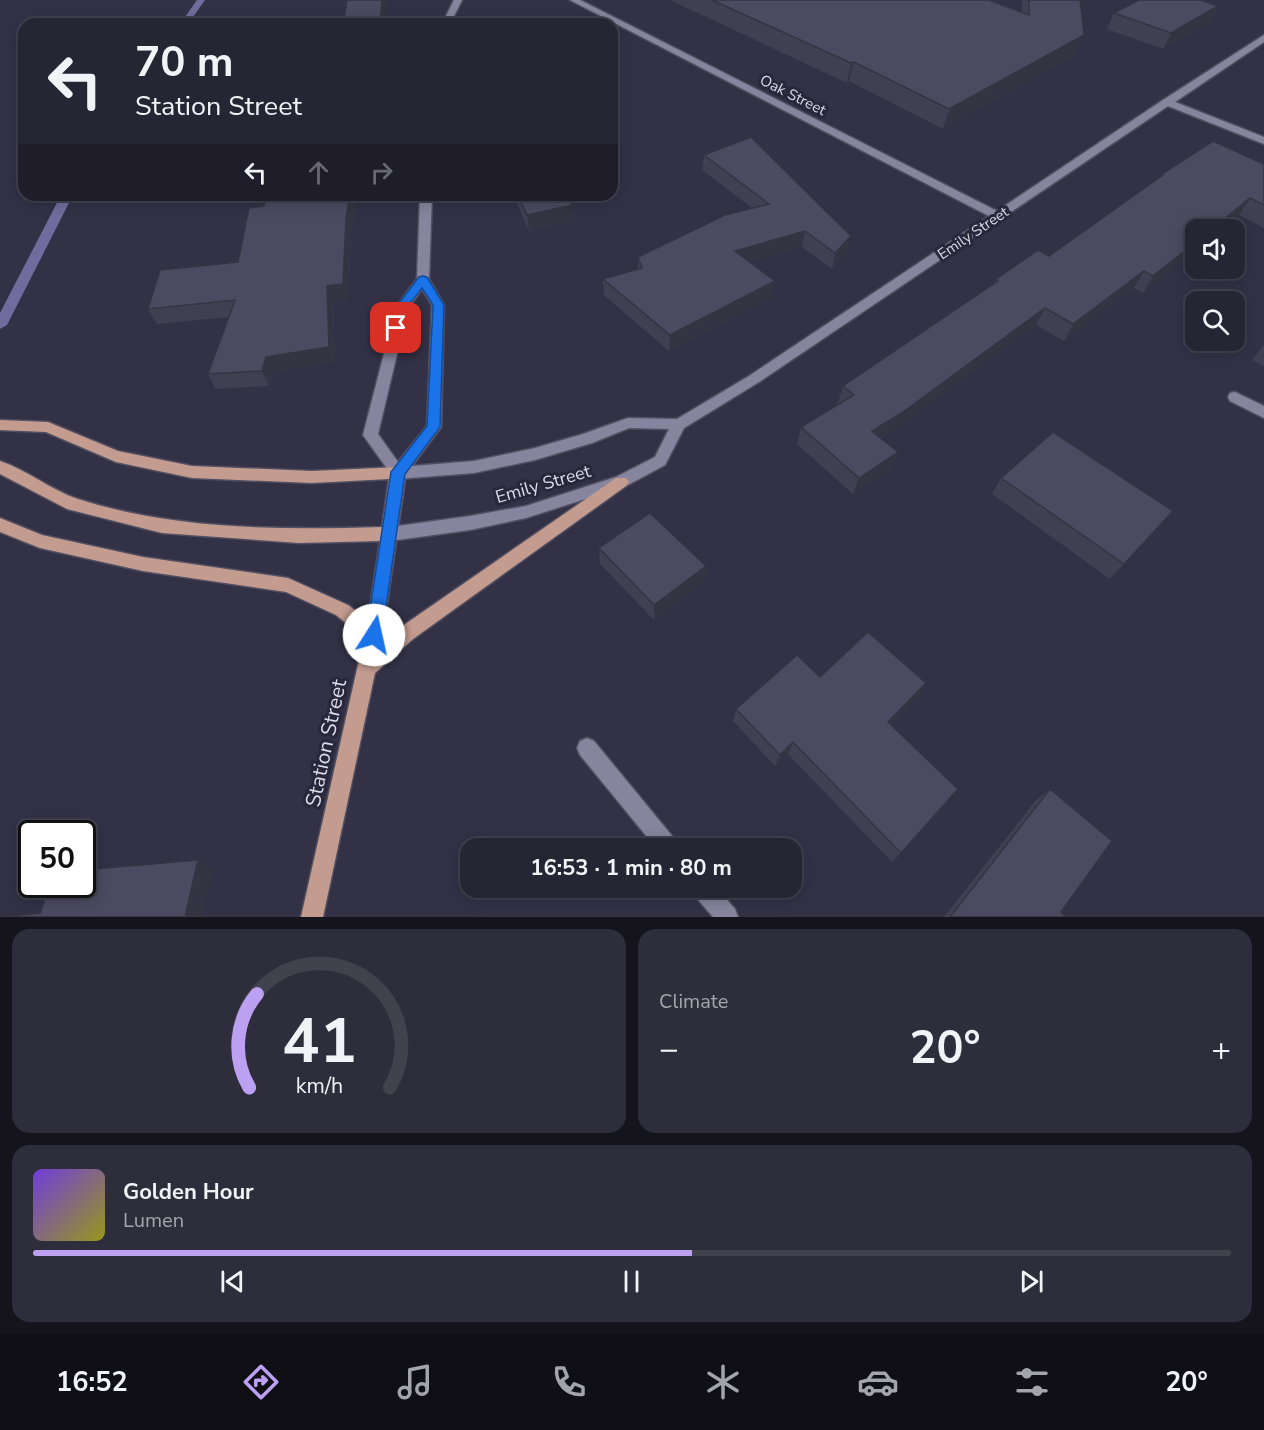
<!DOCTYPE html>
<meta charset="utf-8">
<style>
:root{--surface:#262534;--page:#2e2d3c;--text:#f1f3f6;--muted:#a4a5ac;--line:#42424f;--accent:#bca0f2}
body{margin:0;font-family:"Nunito Sans",sans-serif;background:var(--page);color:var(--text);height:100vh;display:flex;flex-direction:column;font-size:22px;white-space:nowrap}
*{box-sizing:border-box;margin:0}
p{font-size:20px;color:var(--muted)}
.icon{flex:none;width:33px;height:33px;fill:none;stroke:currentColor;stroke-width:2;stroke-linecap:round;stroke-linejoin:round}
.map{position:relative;height:917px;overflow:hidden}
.details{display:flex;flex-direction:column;gap:12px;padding:12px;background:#15141d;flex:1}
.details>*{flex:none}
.hud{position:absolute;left:18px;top:18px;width:600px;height:183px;border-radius:18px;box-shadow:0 3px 15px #0003,0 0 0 2px var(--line);background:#262534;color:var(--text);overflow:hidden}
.fabs{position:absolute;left:1185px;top:219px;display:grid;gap:12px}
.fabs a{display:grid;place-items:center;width:60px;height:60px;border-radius:12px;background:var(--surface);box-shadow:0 3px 15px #0003,0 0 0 2px var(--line);font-size:30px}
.speed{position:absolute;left:18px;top:820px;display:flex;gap:12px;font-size:30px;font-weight:700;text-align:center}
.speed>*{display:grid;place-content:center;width:78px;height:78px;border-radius:50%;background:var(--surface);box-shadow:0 3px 15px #0003,0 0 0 2px var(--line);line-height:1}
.speed .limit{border:3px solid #111;border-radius:9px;background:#fff;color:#111}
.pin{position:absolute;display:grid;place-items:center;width:51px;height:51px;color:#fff;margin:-26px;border-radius:12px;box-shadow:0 3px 9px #0006}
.me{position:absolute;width:66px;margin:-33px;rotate:10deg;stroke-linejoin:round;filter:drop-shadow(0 0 4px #0008)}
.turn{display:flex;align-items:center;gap:21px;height:126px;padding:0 18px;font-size:27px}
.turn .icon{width:78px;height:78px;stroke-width:2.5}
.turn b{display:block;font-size:42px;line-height:51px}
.lanes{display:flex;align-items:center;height:57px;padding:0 18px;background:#0003;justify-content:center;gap:30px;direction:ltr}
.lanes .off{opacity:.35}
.big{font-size:45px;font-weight:700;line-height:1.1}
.details .tile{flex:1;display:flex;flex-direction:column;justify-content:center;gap:9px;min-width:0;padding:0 21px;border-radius:18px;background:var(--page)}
.details .dial{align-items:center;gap:0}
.dial svg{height:156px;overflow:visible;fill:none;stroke:var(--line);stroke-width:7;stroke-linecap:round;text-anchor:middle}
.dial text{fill:var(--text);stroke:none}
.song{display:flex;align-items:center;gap:18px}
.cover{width:72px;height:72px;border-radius:9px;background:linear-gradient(135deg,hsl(260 70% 55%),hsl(60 70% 35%))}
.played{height:6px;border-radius:3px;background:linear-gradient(90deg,var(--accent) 55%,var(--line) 55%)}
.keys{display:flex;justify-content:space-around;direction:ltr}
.heat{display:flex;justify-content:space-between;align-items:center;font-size:33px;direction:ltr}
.details .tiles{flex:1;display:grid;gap:12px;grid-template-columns:1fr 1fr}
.tile:last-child{grid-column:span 2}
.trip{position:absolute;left:460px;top:838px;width:342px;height:60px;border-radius:18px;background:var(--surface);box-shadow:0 3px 15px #0003,0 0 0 2px var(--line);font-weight:700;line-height:60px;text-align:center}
.tab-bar{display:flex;height:96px;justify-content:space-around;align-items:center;background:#0f0f15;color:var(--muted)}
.tab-bar .icon{width:42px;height:42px}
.tab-bar .current{color:var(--accent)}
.tab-bar b{font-size:27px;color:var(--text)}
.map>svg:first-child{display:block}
</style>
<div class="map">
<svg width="1264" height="917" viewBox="0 0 1264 917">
<rect width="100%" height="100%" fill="#333146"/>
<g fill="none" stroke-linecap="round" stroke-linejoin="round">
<!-- stream -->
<path fill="#726c9e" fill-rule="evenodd" d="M 197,0 L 205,0 L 188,24 L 180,24 Z
M 61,195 L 73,195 L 7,325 L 0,329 L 0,313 Z"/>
<defs>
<path id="minor" d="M 454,0 L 462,0 L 450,24 L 442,24 Z
M 570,0 L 580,0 L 997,211 L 1163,100 L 1264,35 L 1264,42 L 1175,102 L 1264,137 L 1264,144 L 1168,106 L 759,382 L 684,428 L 665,465 L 626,486 L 526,518 L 470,530 L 390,541 L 384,539 L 382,534 L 384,529 L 390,527 L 470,516 L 526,506 L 616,477 L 655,457 L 669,429 L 629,428 L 592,443 L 535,460 L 474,473 L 398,479 L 393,477 L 363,435 L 396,307 L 417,279 L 420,195 L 432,195 L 429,279 L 444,305 L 441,427 L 412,466 L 474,461 L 535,448 L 583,434 L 628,418 L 677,419 L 749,376 L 989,216 ZM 422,289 L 432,305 L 427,426 L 398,462 L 378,434 L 408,308 Z
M 1235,392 L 1264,406 L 1264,418 L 1230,401 L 1228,397 L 1230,393 Z
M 587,738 L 594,741 L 677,842 L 680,849 L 657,849 L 580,755 L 577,748 L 580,741 Z
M 692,888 L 717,888 L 735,909 L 738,917 L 713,917 L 695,896 Z"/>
<path id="major" d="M 0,420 L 48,422 L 118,451 L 192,466 L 312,471 L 398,467 L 403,469 L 406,473 L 381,645 L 401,627 L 616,478 L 626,478 L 629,482 L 626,486 L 413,639 L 375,673 L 323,917 L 301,917 L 364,638 L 336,615 L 286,592 L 143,571 L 40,548 L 0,532 L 0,518 L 42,535 L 143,557 L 288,578 L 348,605 L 368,620 L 380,541 L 299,543 L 162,533 L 67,509 L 0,474 L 0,461 C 27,470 51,490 78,499 C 175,530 281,530 382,527 L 389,479 L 312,483 L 192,478 L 116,462 L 46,432 L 0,430 Z"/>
</defs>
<!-- minor casing -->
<use href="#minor" stroke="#514f61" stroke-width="3"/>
<!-- major casing -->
<use href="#major" stroke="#514f61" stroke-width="3"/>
<!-- minor -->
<use href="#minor" fill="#86859d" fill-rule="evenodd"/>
<!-- major -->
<use href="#major" fill="#c49c8f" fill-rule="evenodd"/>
</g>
<!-- wall -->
<path fill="#414053" d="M 670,0 L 989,0 L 1022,12 L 1022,0 L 1080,0 L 1075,55 L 943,129 L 849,81 L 847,83 Z
M 1218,6 L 1210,22 L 1163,49 L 1107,29 L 1114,13 Z
M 704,155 L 851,236 L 847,252 L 832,269 L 802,247 L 750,262 L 773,297 L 669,351 L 604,295 L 603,279 L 638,269 L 638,257 L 752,208 L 702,170 Z
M 1264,164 L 1264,228 L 1239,215 L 1221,230 L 1196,230 L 1143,293 L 1134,288 L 1064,341 L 1036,325 L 897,428 L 881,438 L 898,452 L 892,468 L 853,494 L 797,444 L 801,427 L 839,404 L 838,403 L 843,386 L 993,284 L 996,279 L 1049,256 L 1160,178 L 1162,174 Z
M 267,195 L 357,195 L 351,233 L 348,300 L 333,302 L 335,362 L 274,372 L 269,386 L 216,389 L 208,374 L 229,317 L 157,324 L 148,309 L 238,262 L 264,206 Z
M 513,195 L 567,195 L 573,205 L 574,221 L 529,231 Z
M 1264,345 L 1264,366 L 1252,360 Z
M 1001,478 L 1159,527 L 1110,579 L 992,494 Z
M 599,548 L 706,566 L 704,581 L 654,620 L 600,564 Z
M 820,677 L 926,683 L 917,697 L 890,724 L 901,853 L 892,862 L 788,754 L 775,766 L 733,721 L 736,709 Z
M 1050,789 L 1061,912 L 1066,917 L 944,917 L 1036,800 Z"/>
<!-- shaded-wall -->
<path fill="#353443" d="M 382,0 L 387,0 L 385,24 L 380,24 Z
M 1218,6 L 1210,22 L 1163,49 L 1171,33 Z
M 1084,35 L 1075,55 L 943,129 L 949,109 Z
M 854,62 L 849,81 L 847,83 L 851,63 Z
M 350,195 L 357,195 L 351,233 L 348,300 L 333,302 L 335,362 L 274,372 L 269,386 L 262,371 L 266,357 L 327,286 L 346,218 Z
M 1250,198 L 1239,215 L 1221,230 L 1211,230 Z
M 573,205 L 574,221 L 529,231 L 527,215 Z
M 805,231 L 802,247 L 733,267 L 735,251 Z
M 851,236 L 847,252 L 832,269 L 835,253 Z
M 1196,242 L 1196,250 L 1143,293 L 1153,276 Z
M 1144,271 L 1134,288 L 1064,341 L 1073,324 Z
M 775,281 L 773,297 L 669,351 L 670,335 Z
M 1045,308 L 1036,325 L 897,428 L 866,447 L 872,431 Z
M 898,452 L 892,468 L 853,494 L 859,478 Z
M 1173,511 L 1159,527 L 1110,579 L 1124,564 Z
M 706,566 L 704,581 L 654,620 L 654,605 Z
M 926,683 L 917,697 L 879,735 L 888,722 Z
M 793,742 L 788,754 L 775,766 L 780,755 Z
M 198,860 L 213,869 L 203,917 L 185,917 Z"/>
<!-- building -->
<path fill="#4c4a60" stroke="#353443" stroke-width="1.5" d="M 347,0 L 382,0 L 380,24 L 343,24 Z
M 712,0 L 989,0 L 1029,15 L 1029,0 L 1080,0 L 1084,35 L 949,109 L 854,62 L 851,63 Z
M 1139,0 L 1200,0 L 1218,6 L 1171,33 L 1114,13 Z
M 751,137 L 851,236 L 835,253 L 805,231 L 735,251 L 775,281 L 670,335 L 603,279 L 642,268 L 638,257 L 725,215 L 769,204 L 704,155 Z
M 1213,141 L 1264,164 L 1264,205 L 1250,198 L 1211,230 L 1196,230 L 1196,242 L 1153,276 L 1144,271 L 1073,324 L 1045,308 L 903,412 L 872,431 L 898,452 L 859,478 L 801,427 L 854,395 L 843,386 L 998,281 L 996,279 L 1038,250 L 1049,256 L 1163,175 L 1162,174 Z
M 267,195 L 350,195 L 346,218 L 343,284 L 327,286 L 329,347 L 266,357 L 262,371 L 208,374 L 235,300 L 148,309 L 160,270 L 238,262 L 249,208 L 264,206 Z
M 518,195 L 567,195 L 573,205 L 527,215 Z
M 1053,432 L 1173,511 L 1124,564 L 1001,478 Z
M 650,513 L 706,566 L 654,605 L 599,548 Z
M 868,632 L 926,683 L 888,722 L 958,789 L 901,853 L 793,742 L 780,755 L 736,709 L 797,655 L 820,677 Z
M 1050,789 L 1112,841 L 1061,912 L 1066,917 L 950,917 Z
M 198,860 L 185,917 L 1,917 L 40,913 L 50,885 L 82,885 L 82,870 Z"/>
<!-- route -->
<path fill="#1a73e8" stroke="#114b97" stroke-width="1.5" d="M 423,276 L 427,277 L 444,305 L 440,427 L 405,474 L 382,635 L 379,641 L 374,643 L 368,641 L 366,635 L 391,472 L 427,426 L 433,305 L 422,288 L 407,307 L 401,331 L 392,331 L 391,328 L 396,307 L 419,277 Z"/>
<g text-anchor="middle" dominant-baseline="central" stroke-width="6" stroke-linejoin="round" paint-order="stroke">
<!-- far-street labels -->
<g font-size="15" fill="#dcdbe8" stroke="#29273c">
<text transform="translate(793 95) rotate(27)">Oak Street</text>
<text transform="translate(973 233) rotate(-34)">Emily Street</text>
</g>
<!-- street labels -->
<g font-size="18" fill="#dcdbe8" stroke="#29273c">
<text transform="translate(543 484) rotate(-16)">Emily Street</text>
</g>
<!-- near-street labels -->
<g font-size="21" fill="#dcdbe8" stroke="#29273c">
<text transform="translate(326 743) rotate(-78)">Station Street</text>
</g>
</g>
</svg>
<div class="fabs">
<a><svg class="icon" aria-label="sound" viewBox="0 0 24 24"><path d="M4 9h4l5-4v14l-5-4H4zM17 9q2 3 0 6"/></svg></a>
<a><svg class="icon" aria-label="search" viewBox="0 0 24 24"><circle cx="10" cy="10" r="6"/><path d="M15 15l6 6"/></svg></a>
</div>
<div class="speed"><div class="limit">50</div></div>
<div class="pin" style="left:396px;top:328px;background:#d93025"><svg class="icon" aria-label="arrive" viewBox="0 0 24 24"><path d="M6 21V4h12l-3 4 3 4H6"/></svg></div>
<svg class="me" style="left:374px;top:635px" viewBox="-20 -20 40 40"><circle r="19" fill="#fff"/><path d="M0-13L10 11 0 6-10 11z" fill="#1a73e8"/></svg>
<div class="trip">16:53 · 1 min · 80 m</div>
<div class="hud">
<div class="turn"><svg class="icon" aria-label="left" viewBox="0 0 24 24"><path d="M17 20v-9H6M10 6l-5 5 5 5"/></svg><div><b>70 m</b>Station Street</div></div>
<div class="lanes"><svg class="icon" aria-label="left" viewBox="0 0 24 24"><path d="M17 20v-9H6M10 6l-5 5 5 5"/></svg><svg class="icon off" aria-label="ahead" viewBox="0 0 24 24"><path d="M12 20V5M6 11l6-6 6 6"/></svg><svg class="icon off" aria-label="right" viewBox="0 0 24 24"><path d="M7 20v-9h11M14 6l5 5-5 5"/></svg></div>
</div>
</div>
<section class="details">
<div class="tiles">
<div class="tile dial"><svg viewBox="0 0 100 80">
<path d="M14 69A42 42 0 1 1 86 69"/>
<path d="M14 69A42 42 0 0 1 18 21" stroke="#bca0f2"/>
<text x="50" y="56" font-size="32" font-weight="700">41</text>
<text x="50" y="72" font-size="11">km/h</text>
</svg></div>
<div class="tile"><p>Climate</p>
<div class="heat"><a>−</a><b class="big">20°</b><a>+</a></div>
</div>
<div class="tile">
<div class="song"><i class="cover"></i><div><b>Golden Hour</b><p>Lumen</p></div></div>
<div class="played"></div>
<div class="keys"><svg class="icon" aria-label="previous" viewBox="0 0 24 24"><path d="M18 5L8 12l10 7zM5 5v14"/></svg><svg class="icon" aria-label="pause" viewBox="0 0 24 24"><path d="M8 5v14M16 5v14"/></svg><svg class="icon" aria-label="next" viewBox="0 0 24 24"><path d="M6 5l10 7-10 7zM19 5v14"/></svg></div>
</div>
</div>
</section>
<nav class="tab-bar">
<b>16:52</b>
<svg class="icon current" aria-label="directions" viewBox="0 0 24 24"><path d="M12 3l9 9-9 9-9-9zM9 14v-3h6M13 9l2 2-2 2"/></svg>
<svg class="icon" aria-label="music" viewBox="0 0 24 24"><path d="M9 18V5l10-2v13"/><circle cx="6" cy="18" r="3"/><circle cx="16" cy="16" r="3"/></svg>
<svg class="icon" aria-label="phone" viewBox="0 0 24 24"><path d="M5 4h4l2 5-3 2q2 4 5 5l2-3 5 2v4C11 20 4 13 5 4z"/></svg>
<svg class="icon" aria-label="climate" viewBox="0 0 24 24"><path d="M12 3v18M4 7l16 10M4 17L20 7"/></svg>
<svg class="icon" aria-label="car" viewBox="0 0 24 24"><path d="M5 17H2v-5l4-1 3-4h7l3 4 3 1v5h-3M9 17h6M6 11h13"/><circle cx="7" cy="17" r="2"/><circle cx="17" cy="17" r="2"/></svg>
<svg class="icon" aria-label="filters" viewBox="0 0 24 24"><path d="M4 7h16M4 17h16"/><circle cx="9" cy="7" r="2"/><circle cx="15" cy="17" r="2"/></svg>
<b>20°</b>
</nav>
